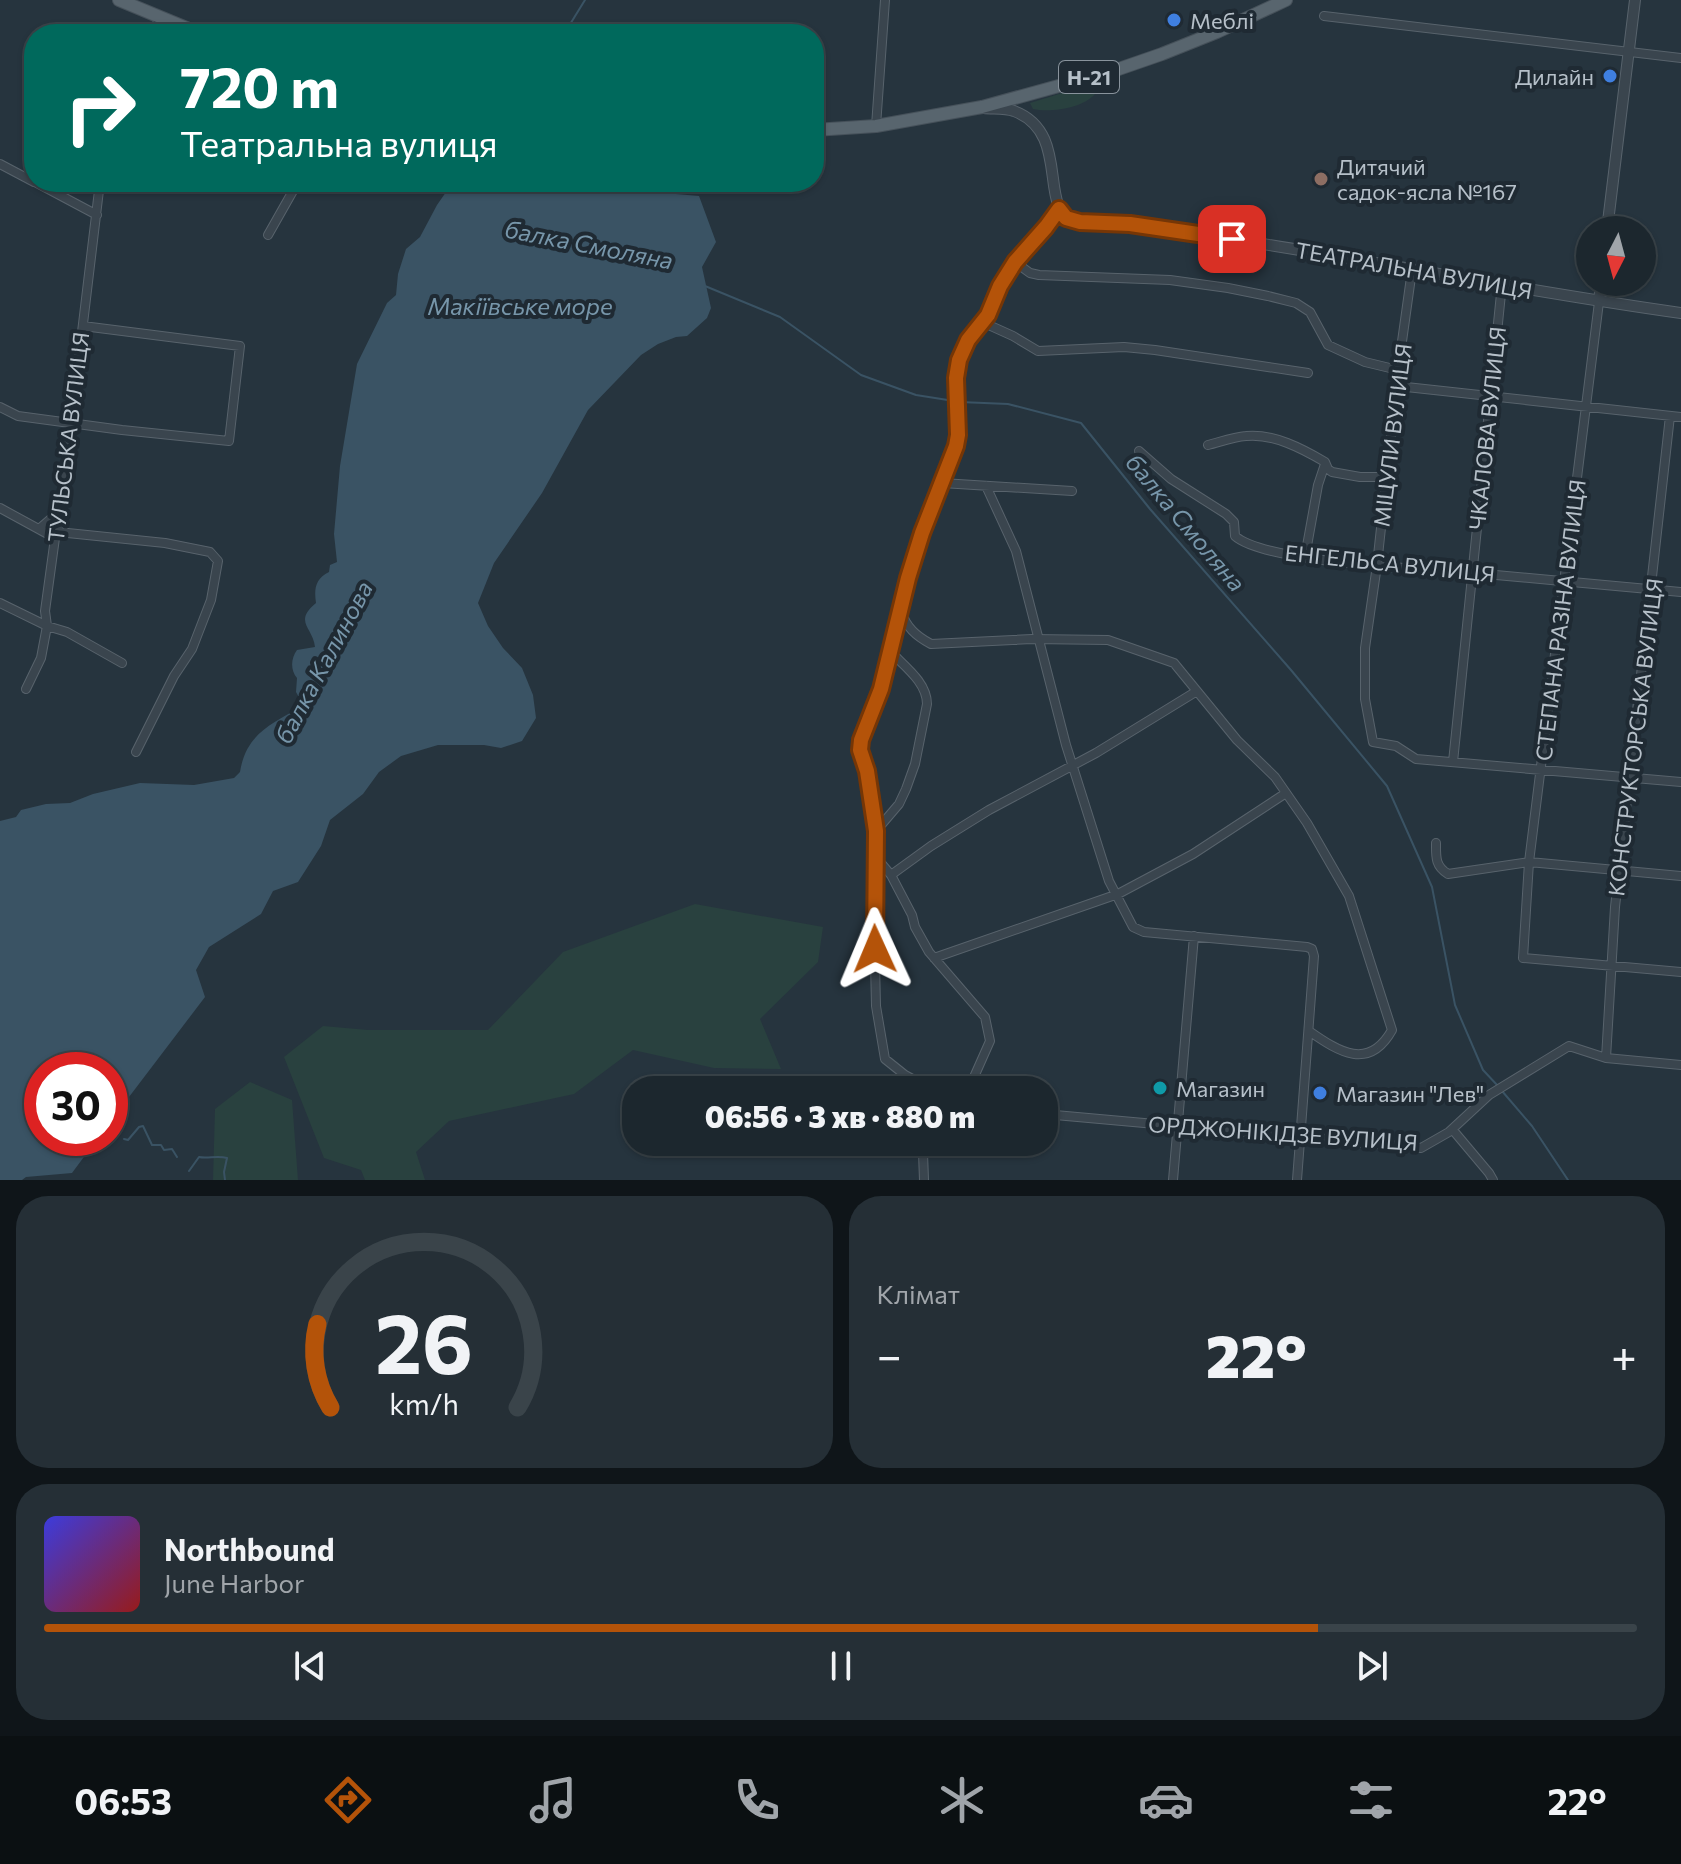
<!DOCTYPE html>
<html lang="uk">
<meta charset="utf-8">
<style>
:root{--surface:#1c272e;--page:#252f36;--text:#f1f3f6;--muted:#a0a5aa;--line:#3a444a;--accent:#b45309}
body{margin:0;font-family:Commissioner,sans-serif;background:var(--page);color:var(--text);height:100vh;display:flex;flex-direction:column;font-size:30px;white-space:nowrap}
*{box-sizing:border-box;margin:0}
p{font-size:26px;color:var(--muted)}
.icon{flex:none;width:44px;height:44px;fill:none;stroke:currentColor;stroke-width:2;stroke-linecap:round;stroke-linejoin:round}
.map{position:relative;height:1180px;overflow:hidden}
.panel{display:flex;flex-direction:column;gap:16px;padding:16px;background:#0f1519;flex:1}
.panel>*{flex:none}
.guide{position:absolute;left:24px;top:24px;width:800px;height:168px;border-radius:32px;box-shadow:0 2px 6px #0004,0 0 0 2px var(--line);background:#00695c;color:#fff;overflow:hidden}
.needle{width:52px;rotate:186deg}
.controls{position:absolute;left:1576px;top:216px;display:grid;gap:16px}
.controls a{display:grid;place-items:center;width:80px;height:80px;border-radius:50%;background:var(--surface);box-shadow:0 2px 6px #0004,0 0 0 2px var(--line);font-size:40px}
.speed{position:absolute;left:24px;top:1052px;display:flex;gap:16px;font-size:40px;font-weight:700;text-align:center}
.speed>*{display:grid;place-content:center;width:104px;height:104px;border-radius:50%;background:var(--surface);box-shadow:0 2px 6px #0004,0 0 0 2px var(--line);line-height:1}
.speed .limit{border:12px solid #d22;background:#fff;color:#111}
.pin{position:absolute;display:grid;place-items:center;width:68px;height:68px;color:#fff;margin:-34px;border-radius:16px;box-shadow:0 4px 12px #0006}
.me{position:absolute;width:88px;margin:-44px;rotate:359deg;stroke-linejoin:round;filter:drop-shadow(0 0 6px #0008)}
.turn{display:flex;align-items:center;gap:28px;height:168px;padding:0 24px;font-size:36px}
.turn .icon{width:104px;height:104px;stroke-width:2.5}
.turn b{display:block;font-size:56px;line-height:68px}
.big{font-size:60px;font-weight:800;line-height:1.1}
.panel .card{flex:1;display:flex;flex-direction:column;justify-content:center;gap:12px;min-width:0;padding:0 28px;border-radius:32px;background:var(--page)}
.panel .dial{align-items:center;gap:0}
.dial svg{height:208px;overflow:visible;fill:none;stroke:var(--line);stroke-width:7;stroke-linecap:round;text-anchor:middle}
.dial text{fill:var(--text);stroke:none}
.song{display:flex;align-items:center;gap:24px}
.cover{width:96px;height:96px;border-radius:12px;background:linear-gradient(135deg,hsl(240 70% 55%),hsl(0 70% 35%))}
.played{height:8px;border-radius:4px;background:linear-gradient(90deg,var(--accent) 80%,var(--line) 80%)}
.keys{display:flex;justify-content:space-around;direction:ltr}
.heat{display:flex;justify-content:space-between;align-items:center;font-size:44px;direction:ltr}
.panel .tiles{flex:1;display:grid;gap:16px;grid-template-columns:1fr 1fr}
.card:last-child{grid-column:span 2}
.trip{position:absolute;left:622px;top:1076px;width:436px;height:80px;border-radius:32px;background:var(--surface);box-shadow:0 2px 6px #0004,0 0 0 2px var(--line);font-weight:800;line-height:80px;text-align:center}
.dock{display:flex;height:128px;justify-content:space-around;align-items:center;background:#0b1012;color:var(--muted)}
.dock .icon{width:56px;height:56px}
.dock .on{color:var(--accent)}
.dock b{font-size:36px;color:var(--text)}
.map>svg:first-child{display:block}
</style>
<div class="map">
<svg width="1681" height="1180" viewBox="0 0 1681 1180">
<rect width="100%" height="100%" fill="#26343e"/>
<!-- green -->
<path fill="#29413f" d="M 1095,83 L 1095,94 C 1083,108 1051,113 1033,109 L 1030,103 Z
M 695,904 L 823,927 L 818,962 L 760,1019 L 781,1069 L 714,1068 L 633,1050 L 574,1094 L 449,1121 L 416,1152 L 425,1180 L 365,1180 L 361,1170 L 324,1158 L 284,1057 L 323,1026 L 368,1030 L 488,1030 L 563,952 Z
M 250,1082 L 292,1100 L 298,1180 L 213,1180 L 215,1109 Z"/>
<!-- water -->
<path fill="#3a5364" d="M 453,182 L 538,182 L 699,196 L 716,242 L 702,267 L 711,308 L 707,318 L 687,336 L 676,337 L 658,344 L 641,355 L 588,410 L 542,493 L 494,563 L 478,603 L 488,626 L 503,648 L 522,668 L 533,695 L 536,718 L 522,741 L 501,748 L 484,745 L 438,745 L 401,756 L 379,772 L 363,794 L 330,820 L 321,846 L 298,882 L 273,891 L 261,914 L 209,947 L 196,970 L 205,997 L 110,1122 L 110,1070 L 42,1070 L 42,1138 L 98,1138 L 72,1173 L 26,1177 L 22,1180 L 0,1180 L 0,821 L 16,817 L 21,810 L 46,804 L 70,803 L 93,794 L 140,783 L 194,785 L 234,778 L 240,772 C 246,734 271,724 301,707 L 301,701 L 296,692 L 297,678 C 290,670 291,658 297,650 L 315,647 C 313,627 293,622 316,603 C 314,589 315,579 329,572 L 330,565 L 337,562 L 334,534 L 340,466 L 357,364 L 387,303 L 396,295 L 398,274 L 406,249 L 420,237 L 437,205 Z"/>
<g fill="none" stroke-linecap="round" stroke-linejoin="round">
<!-- stream -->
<path stroke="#3a5364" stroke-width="2" d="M 564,34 L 585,0
M 705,286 L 780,317 L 861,375 L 916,395 L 954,401
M 960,402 L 1008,404 L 1081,423 L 1150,509 L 1291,670 L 1387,786 L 1432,887 L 1455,1005 L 1483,1070 L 1498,1086
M 1502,1091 L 1532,1126 L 1568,1180
M 110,1128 L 112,1129
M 124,1139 L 128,1140 L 139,1127 L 143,1126 L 152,1145 L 161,1145 L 164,1150 L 172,1149 L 177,1157
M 189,1171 L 199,1157 C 208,1159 217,1155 227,1158 L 224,1172 L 225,1180"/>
<defs>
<path id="minor" d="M 1324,16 L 1681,58
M 150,34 L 161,18
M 876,126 L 885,0
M 0,164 L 34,182
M 35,182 L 97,215
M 268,235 L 298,182
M 1015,262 L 1030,273 L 1039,275 L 1170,280 L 1228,288 L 1268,296 L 1296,303 L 1310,312 L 1328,345 L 1365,362 L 1398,370
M 1412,270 L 1398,370 L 1377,565 L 1365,648 L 1365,699 L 1373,742 L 1396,746 L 1416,759 L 1681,782
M 1599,302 L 1529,862 L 1523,958 L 1681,972
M 982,322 L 1013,336 L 1038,351 L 1124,347 L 1155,350 L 1308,373
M 1397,386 L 1681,417
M 0,407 L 18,416 L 122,430 L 229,441 L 240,346 L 83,326
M 1208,445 C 1220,442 1233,437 1246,436 C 1273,433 1303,449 1325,462 L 1328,469 L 1332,472 L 1360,477 L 1387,477
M 1139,451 L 1171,479 L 1226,514 L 1234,522 L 1235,536 C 1265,563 1428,569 1474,573 C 1543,579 1612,586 1681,592
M 942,483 L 1072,491
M 986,486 L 1016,551 L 1066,745 L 1109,881 L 1133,927 L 1144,932 L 1307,947 L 1312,949 L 1314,956 L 1297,1180
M 0,508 L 55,538
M 39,529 L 61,510
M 58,532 L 165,543 L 210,552 L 218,561 L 211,600 L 192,649 L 174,676 L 136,752
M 1305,557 L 1318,485 L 1325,464
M 0,603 L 47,626 L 67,632 L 122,663
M 901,611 C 906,627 916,636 931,644 L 1032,639 L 1108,640 L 1174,663 L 1237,740 L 1275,777 L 1307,823 L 1349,896 L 1392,1030 C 1369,1071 1339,1052 1309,1031
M 26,689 L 41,658 L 47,626 L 45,611 L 55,538 L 58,532 L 100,182
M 1453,762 L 1502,284
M 876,831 L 899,804 L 906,789 L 915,764 L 927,704 C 927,682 904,666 890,651
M 1436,843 C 1436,857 1435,866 1448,874 L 1529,862 L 1681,876
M 875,856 L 891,875 L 912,915 L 915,927 L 929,952 L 985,1017 L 990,1041 L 974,1077 L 976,1090
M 891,875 L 931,846 L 989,810 L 1096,753 L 1197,691
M 934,958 L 1118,894 L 1193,854 L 1286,793
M 1606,1058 L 1615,907 L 1670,416
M 903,1090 L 905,1075
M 933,1090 L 905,1075 L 885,1059 L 876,1006 L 874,921 L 876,831 L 867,771 L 860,750 L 861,740 L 881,689 L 908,578 L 922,533 L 956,446 L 958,435 L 956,378 L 959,360 L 968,340 L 988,315 L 1000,286 L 1015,262 L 1046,227 L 1059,209
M 1044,1114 L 1421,1148 L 1449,1132 L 1489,1095 L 1569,1046 L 1606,1058 L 1681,1065
M 1452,1129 L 1489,1173 L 1493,1180
M 920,1142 L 923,1153 L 924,1180
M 1173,1180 L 1194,936"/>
<path id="tertiary" d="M 984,108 C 993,109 1005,108 1014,111 C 1072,133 1037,209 1074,221 C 1090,226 1111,223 1128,224 C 1162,227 1197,233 1231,239 C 1381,262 1530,292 1681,313
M 1607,230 L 1635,0
M 1599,302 L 1601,282"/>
<path id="primary" d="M 119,0 L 201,34
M 814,130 L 876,126 L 982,107 L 1113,71 L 1162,54 L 1217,32 L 1286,0"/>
</defs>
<!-- minor casing -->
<use href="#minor" stroke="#58636c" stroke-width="10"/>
<!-- tertiary casing -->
<use href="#tertiary" stroke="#58636c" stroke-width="12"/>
<!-- primary casing -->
<use href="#primary" stroke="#46515a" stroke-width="14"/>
<!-- minor -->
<use href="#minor" stroke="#3a454e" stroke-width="8"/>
<!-- tertiary -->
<use href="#tertiary" stroke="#3a454e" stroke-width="10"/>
<!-- primary -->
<use href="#primary" stroke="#58656e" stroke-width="12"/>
</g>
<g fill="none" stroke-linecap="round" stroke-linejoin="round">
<defs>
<path id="route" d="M 875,949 L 876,831 L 867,771 L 860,750 L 861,740 L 881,689 L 908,578 L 922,533 L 956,446 L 958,435 L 956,378 L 959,360 L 968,340 L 988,315 L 1000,286 L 1015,262 L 1046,227 L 1059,209 L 1066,218 L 1080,222 L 1130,224 L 1232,239"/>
</defs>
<!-- route casing -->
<use href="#route" stroke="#753606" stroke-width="20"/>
<!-- route -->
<use href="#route" stroke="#b45309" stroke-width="14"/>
</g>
<!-- markers -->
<g fill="#3f7fe0" stroke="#1f2a33" stroke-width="3">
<circle cx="1174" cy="20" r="8"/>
<circle cx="1610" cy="76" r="8"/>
<circle cx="1320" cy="1093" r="8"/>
</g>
<circle fill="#8d6e63" stroke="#1f2a33" stroke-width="3" cx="1321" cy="179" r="8"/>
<circle fill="#0f9aa8" stroke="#1f2a33" stroke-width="3" cx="1160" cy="1088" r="8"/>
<g text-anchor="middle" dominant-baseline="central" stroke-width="8" stroke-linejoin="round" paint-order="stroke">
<!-- shield labels -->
<rect fill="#1f2a33" stroke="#89939c" stroke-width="2" x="1059" y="61" width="60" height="32" rx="6"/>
<g font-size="20" font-weight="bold" fill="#b6c0c9">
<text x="1089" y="77">Н-21</text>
</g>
<!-- poi labels -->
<g font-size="22" fill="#b6c0c9" stroke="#1f2a33" text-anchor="start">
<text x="1190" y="20">Меблі</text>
<text x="1594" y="76" text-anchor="end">Дилайн</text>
<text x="1337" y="166">Дитячий<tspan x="1337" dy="25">садок-ясла №167</tspan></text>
<text x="1176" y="1088">Магазин</text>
<text x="1336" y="1093">Магазин "Лев"</text>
</g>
<!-- street labels -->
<g font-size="22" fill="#b6c0c9" stroke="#1f2a33">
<text transform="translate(1414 270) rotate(10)">ТЕАТРАЛЬНА ВУЛИЦЯ</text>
<text transform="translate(1487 428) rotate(-84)">ЧКАЛОВА ВУЛИЦЯ</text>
<text transform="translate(1392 435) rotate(-83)">МІЦУЛИ ВУЛИЦЯ</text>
<text transform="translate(68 437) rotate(-83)">ТУЛЬСЬКА ВУЛИЦЯ</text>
<text transform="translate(1390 563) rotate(6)">ЕНГЕЛЬСА ВУЛИЦЯ</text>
<text transform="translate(1560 620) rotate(-83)">СТЕПАНА РАЗІНА ВУЛИЦЯ</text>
<text transform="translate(1635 737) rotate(-83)">КОНСТРУКТОРСЬКА ВУЛИЦЯ</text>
<text transform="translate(1283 1133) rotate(4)">ОРДЖОНІКІДЗЕ ВУЛИЦЯ</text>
</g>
<!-- water labels -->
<g font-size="24" font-style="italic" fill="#7796aa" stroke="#1f2a33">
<text transform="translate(589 244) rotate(11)">балка Смоляна</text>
<text x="520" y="305">Макіївське море</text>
<text transform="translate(1186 522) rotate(50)">балка Смоляна</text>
<text transform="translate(323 662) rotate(-62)">балка Калинова</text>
</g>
</g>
</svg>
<div class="controls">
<a><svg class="needle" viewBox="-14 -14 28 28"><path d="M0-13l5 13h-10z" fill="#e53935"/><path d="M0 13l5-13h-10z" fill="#a0a5aa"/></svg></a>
</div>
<div class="speed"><div class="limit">30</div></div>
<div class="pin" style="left:1232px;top:239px;background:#d93025"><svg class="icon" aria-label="arrive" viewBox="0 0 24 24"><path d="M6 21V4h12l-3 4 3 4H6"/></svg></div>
<svg class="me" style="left:875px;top:949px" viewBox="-20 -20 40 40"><path d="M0-17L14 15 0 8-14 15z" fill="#b45309" stroke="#fff" stroke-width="4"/></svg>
<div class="trip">06:56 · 3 хв · 880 m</div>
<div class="guide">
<div class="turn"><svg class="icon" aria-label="right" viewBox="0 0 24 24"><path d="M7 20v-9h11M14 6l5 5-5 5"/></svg><div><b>720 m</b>Театральна вулиця</div></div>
</div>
</div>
<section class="panel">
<div class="tiles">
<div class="card dial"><svg viewBox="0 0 100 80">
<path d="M14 69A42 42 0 1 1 86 69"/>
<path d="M14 69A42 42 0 0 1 9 37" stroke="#b45309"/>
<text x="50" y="56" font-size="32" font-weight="700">26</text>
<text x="50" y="72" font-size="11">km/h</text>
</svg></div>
<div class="card"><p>Клімат</p>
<div class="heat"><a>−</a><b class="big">22°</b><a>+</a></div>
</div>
<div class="card">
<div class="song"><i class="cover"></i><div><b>Northbound</b><p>June Harbor</p></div></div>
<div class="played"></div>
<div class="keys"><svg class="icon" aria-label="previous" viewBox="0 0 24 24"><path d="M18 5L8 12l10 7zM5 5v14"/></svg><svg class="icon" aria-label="pause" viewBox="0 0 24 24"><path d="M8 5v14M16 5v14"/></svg><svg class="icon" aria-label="next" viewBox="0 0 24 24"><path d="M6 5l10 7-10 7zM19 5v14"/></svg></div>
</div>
</div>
</section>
<nav class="dock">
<b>06:53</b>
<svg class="icon on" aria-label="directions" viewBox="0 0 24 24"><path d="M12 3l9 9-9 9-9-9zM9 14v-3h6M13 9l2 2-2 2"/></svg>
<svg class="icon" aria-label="music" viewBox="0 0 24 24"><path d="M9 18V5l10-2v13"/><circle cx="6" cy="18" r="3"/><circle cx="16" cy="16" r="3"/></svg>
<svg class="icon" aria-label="phone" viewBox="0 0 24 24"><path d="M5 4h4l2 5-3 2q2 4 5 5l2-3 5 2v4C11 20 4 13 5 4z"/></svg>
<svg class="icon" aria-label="climate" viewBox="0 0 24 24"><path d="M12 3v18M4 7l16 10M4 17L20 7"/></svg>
<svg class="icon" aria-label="car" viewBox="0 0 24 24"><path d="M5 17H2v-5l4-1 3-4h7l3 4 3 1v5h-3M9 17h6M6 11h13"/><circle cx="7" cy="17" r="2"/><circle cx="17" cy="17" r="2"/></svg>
<svg class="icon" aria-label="filters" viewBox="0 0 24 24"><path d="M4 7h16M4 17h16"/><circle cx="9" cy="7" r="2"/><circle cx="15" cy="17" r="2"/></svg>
<b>22°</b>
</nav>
